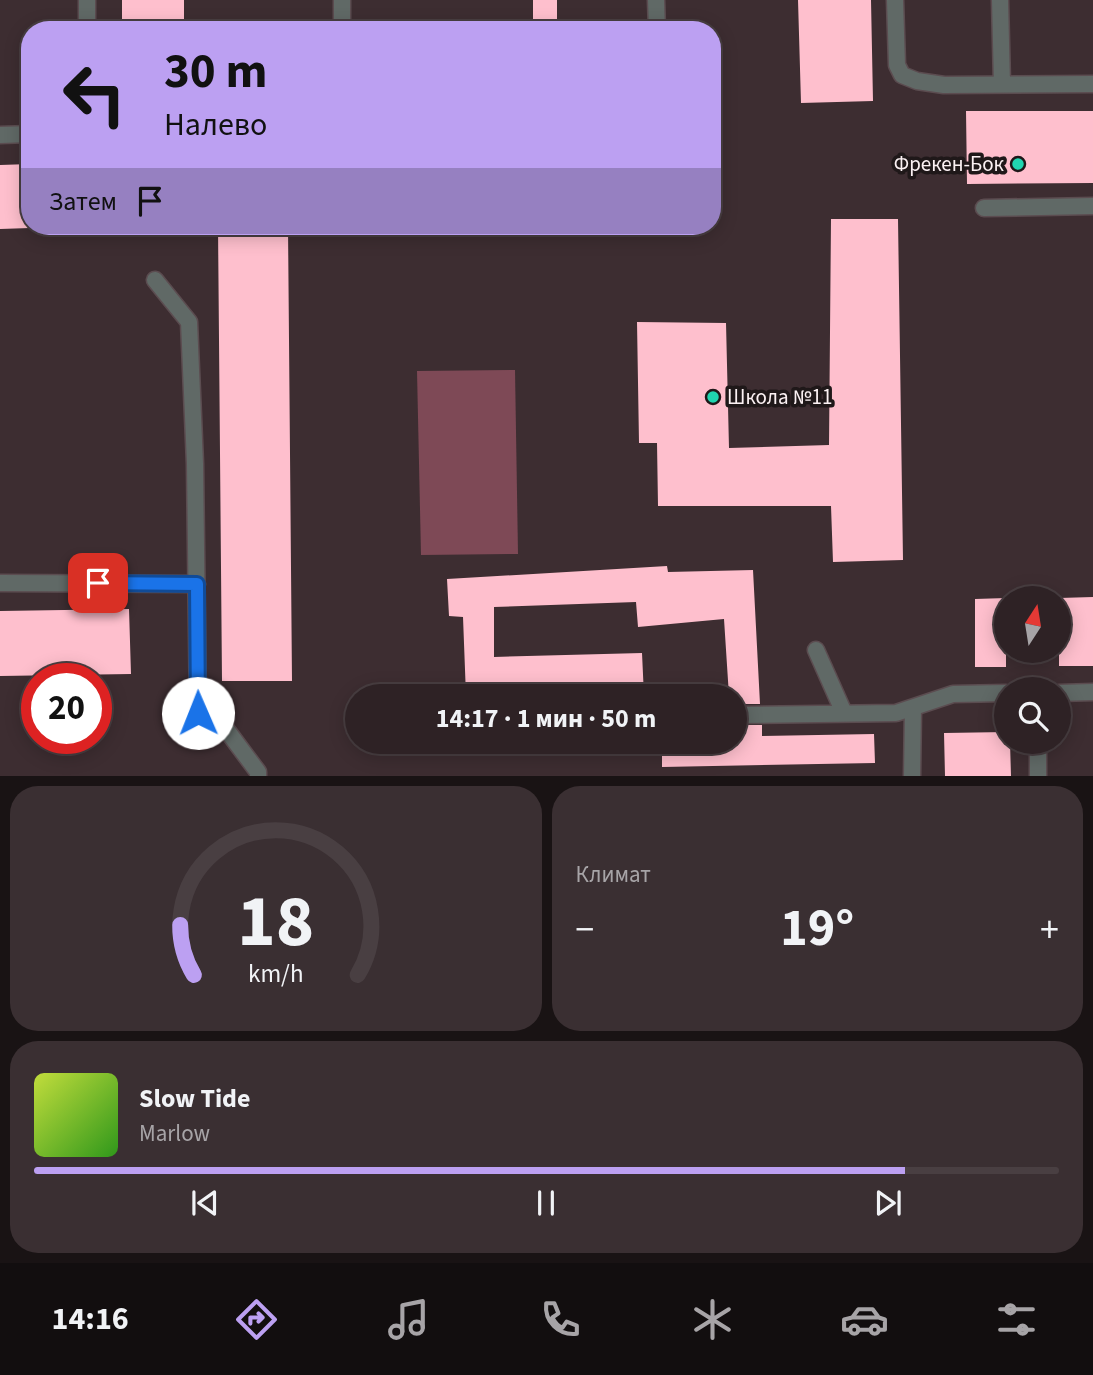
<!DOCTYPE html>
<html lang="ru">
<meta charset="utf-8">
<style>
:root{--surface:#2e2225;--page:#3a2f32;--text:#f1f3f6;--muted:#a7a4a7;--line:#493f42;--accent:#bca0f2}
body{margin:0;font-family:"Source Sans 3",sans-serif;background:var(--page);color:var(--text);height:100vh;display:flex;flex-direction:column;font-size:26px;white-space:nowrap}
*{box-sizing:border-box;margin:0}
p{font-size:23px;color:var(--muted)}
.icon{flex:none;width:38px;height:38px;fill:none;stroke:currentColor;stroke-width:2;stroke-linecap:round;stroke-linejoin:round}
.map{position:relative;height:776px;overflow:hidden}
.drawer{display:flex;flex-direction:column;gap:10px;padding:10px;background:#191314;flex:1}
.drawer>*{flex:none}
.hud{position:absolute;left:21px;top:21px;width:700px;height:214px;border-radius:28px;box-shadow:0 4px 18px #0003,0 0 0 2px var(--line);background:#bca0f2;color:#111;overflow:hidden}
.needle{width:46px;rotate:12deg}
.tools{position:absolute;left:994px;top:586px;display:grid;gap:14px}
.tools a{display:grid;place-items:center;width:77px;height:77px;border-radius:50%;background:var(--surface);box-shadow:0 4px 18px #0003,0 0 0 2px var(--line);font-size:35px}
.speed{position:absolute;left:21px;top:663px;display:flex;gap:14px;font-size:35px;font-weight:700;text-align:center}
.speed>*{display:grid;place-content:center;width:91px;height:91px;border-radius:50%;background:var(--surface);box-shadow:0 4px 18px #0003,0 0 0 2px var(--line);line-height:1}
.speed .limit{border:10px solid #d22;background:#fff;color:#111}
.pin{position:absolute;display:grid;place-items:center;width:60px;height:60px;color:#fff;margin:-30px;border-radius:14px;box-shadow:0 4px 10px #0006}
.me{position:absolute;width:77px;margin:-38px;rotate:359deg;stroke-linejoin:round;filter:drop-shadow(0 0 5px #0008)}
.turn{display:flex;align-items:center;gap:24px;height:147px;padding:0 28px;font-size:32px}
.turn .icon{width:91px;height:91px;stroke-width:2.5}
.turn b{display:block;font-size:49px;line-height:60px}
.then{display:flex;align-items:center;height:66px;padding:0 28px;background:#0003;gap:14px;font-size:26px}
.big{font-size:52px;font-weight:700;line-height:1.1}
.drawer .card{flex:1;display:flex;flex-direction:column;justify-content:center;gap:10px;min-width:0;padding:0 24px;border-radius:28px;background:var(--page)}
.drawer .dial{align-items:center;gap:0}
.dial svg{height:182px;overflow:visible;fill:none;stroke:var(--line);stroke-width:7;stroke-linecap:round;text-anchor:middle}
.dial text{fill:var(--text);stroke:none}
.song{display:flex;align-items:center;gap:21px}
.cover{width:84px;height:84px;border-radius:10px;background:linear-gradient(135deg,hsl(70 70% 55%),hsl(110 70% 35%))}
.played{height:7px;border-radius:4px;background:linear-gradient(90deg,var(--accent) 85%,var(--line) 85%)}
.keys{display:flex;justify-content:space-around;direction:ltr}
.heat{display:flex;justify-content:space-between;align-items:center;font-size:38px;direction:ltr}
.drawer .tiles{flex:1;display:grid;gap:10px;grid-template-columns:1fr 1fr}
.card:last-child{grid-column:span 2}
.trip{position:absolute;left:345px;top:684px;width:402px;height:70px;border-radius:35px;background:var(--surface);box-shadow:0 4px 18px #0003,0 0 0 2px var(--line);font-weight:700;line-height:70px;text-align:center}
.dock{display:flex;height:112px;justify-content:space-around;align-items:center;background:#120e0f;color:var(--muted)}
.dock .icon{width:49px;height:49px}
.dock .active{color:var(--accent)}
.dock b{font-size:32px;color:var(--text)}
.map>svg:first-child{display:block}
</style>
<div class="map">
<svg width="1093" height="777" viewBox="0 0 1093 777">
<rect width="100%" height="100%" fill="#3d2d31"/>
<!-- green -->
<path fill="#7e4956" d="M 515,370 L 518,554 L 421,555 L 417,371 Z"/>
<!-- building -->
<path fill="#febfcd" d="M 122,0 L 184,0 L 184,30 L 122,30 Z
M 533,0 L 557,0 L 557,30 L 533,30 Z
M 798,0 L 871,0 L 873,101 L 801,103 Z
M 966,111 L 1093,111 L 1093,183 L 967,184 Z
M 30,164 L 30,228 L 0,229 L 0,165 Z
M 831,219 L 898,219 L 903,560 L 833,562 L 831,506 L 658,506 L 657,443 L 639,443 L 637,322 L 726,323 L 729,448 L 829,445 Z
M 218,226 L 288,226 L 292,681 L 222,681 Z
M 667,566 L 668,572 L 753,570 L 760,704 L 735,704 L 735,696 L 729,696 L 724,619 L 638,627 L 636,602 L 494,607 L 494,657 L 642,653 L 644,696 L 466,696 L 463,617 L 449,616 L 447,579 Z
M 1093,597 L 1093,666 L 1059,666 L 1059,598 Z
M 1006,598 L 1006,667 L 975,667 L 975,599 Z
M 129,609 L 131,674 L 0,676 L 0,611 Z
M 735,725 L 762,725 L 762,736 L 874,734 L 875,763 L 662,767 L 662,742 L 735,742 Z
M 1006,732 L 1006,742 L 1010,742 L 1011,776 L 945,776 L 944,733 Z"/>
<g fill="none" stroke-linecap="round" stroke-linejoin="round">
<defs>
<path id="lane" d="M 87,0 L 87,30
M 342,0 L 342,30
M 656,0 L 657,30
M 895,0 L 897,65 L 902,75 L 917,81 L 944,85 L 1093,84
M 1000,0 L 1002,84
M 0,135 L 30,134
M 984,208 L 1093,206
M 155,280 L 189,322 L 195,464 L 198,713 L 223,725 L 258,772 L 258,777
M 0,583 L 197,584
M 816,650 L 844,713
M 1059,693 L 1093,692
M 735,715 L 896,713 L 953,694 L 1006,693
M 1038,742 L 1038,777
M 912,777 L 913,709"/>
</defs>
<!-- lane casing -->
<use href="#lane" stroke="#5b4c50" stroke-width="19"/>
<!-- lane -->
<use href="#lane" stroke="#606966" stroke-width="16"/>
</g>
<g fill="none" stroke-linecap="round" stroke-linejoin="round">
<defs>
<path id="route" d="M 98,583 L 197,584 L 198,713"/>
</defs>
<!-- route casing -->
<use href="#route" stroke="#114b97" stroke-width="18"/>
<!-- route -->
<use href="#route" stroke="#1a73e8" stroke-width="12"/>
</g>
<!-- markers -->
<g fill="#20d5b0" stroke="#1f1819" stroke-width="2.5">
<circle cx="1018" cy="164" r="7"/>
<circle cx="713" cy="397" r="7"/>
</g>
<g text-anchor="middle" dominant-baseline="central" stroke-width="7" stroke-linejoin="round" paint-order="stroke">
<!-- poi labels -->
<g font-size="21" fill="#fbf1f3" stroke="#1f1819" text-anchor="end">
<text x="1004" y="164">Фрекен-Бок</text>
<text x="727" y="397" text-anchor="start">Школа №11</text>
</g>
</g>
</svg>
<div class="tools">
<a><svg class="needle" viewBox="-14 -14 28 28"><path d="M0-13l5 13h-10z" fill="#e53935"/><path d="M0 13l5-13h-10z" fill="#a7a4a7"/></svg></a>
<a><svg class="icon" aria-label="search" viewBox="0 0 24 24"><circle cx="10" cy="10" r="6"/><path d="M15 15l6 6"/></svg></a>
</div>
<div class="speed"><div class="limit">20</div></div>
<div class="pin" style="left:98px;top:583px;background:#d93025"><svg class="icon" aria-label="arrive" viewBox="0 0 24 24"><path d="M6 21V4h12l-3 4 3 4H6"/></svg></div>
<svg class="me" style="left:198px;top:713px" viewBox="-20 -20 40 40"><circle r="19" fill="#fff"/><path d="M0-13L10 11 0 6-10 11z" fill="#1a73e8"/></svg>
<div class="trip">14:17 · 1 мин · 50 m</div>
<div class="hud">
<div class="turn"><svg class="icon" aria-label="left" viewBox="0 0 24 24"><path d="M17 20v-9H6M10 6l-5 5 5 5"/></svg><div><b>30 m</b>Налево</div></div>
<div class="then">Затем<svg class="icon" aria-label="arrive" viewBox="0 0 24 24"><path d="M6 21V4h12l-3 4 3 4H6"/></svg></div>
</div>
</div>
<section class="drawer">
<div class="tiles">
<div class="card dial"><svg viewBox="0 0 100 80">
<path d="M14 69A42 42 0 1 1 86 69"/>
<path d="M14 69A42 42 0 0 1 8 47" stroke="#bca0f2"/>
<text x="50" y="56" font-size="32" font-weight="700">18</text>
<text x="50" y="72" font-size="11">km/h</text>
</svg></div>
<div class="card"><p>Климат</p>
<div class="heat"><a>−</a><b class="big">19°</b><a>+</a></div>
</div>
<div class="card">
<div class="song"><i class="cover"></i><div><b>Slow Tide</b><p>Marlow</p></div></div>
<div class="played"></div>
<div class="keys"><svg class="icon" aria-label="previous" viewBox="0 0 24 24"><path d="M18 5L8 12l10 7zM5 5v14"/></svg><svg class="icon" aria-label="pause" viewBox="0 0 24 24"><path d="M8 5v14M16 5v14"/></svg><svg class="icon" aria-label="next" viewBox="0 0 24 24"><path d="M6 5l10 7-10 7zM19 5v14"/></svg></div>
</div>
</div>
</section>
<nav class="dock">
<b>14:16</b>
<svg class="icon active" aria-label="directions" viewBox="0 0 24 24"><path d="M12 3l9 9-9 9-9-9zM9 14v-3h6M13 9l2 2-2 2"/></svg>
<svg class="icon" aria-label="music" viewBox="0 0 24 24"><path d="M9 18V5l10-2v13"/><circle cx="6" cy="18" r="3"/><circle cx="16" cy="16" r="3"/></svg>
<svg class="icon" aria-label="phone" viewBox="0 0 24 24"><path d="M5 4h4l2 5-3 2q2 4 5 5l2-3 5 2v4C11 20 4 13 5 4z"/></svg>
<svg class="icon" aria-label="climate" viewBox="0 0 24 24"><path d="M12 3v18M4 7l16 10M4 17L20 7"/></svg>
<svg class="icon" aria-label="car" viewBox="0 0 24 24"><path d="M5 17H2v-5l4-1 3-4h7l3 4 3 1v5h-3M9 17h6M6 11h13"/><circle cx="7" cy="17" r="2"/><circle cx="17" cy="17" r="2"/></svg>
<svg class="icon" aria-label="filters" viewBox="0 0 24 24"><path d="M4 7h16M4 17h16"/><circle cx="9" cy="7" r="2"/><circle cx="15" cy="17" r="2"/></svg>
</nav>
